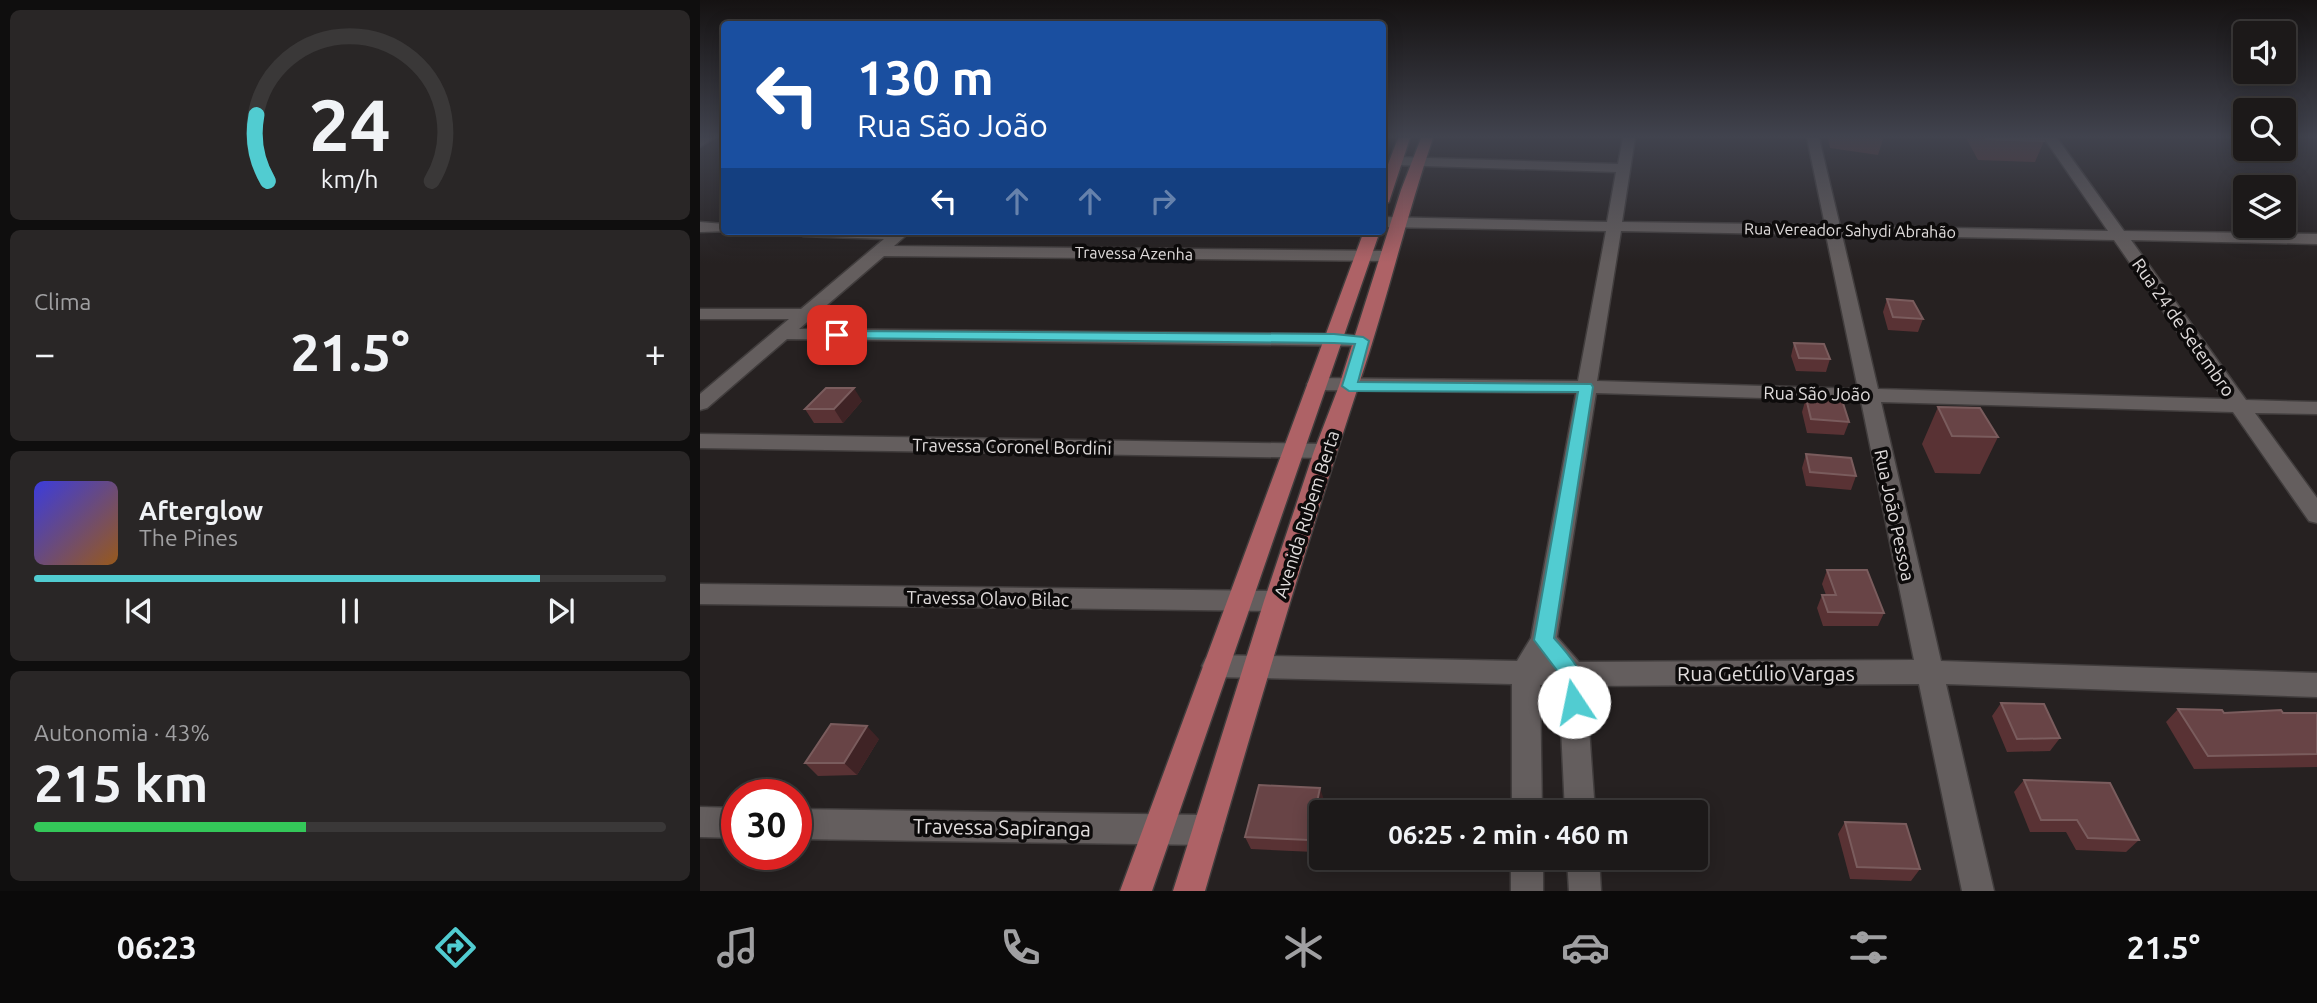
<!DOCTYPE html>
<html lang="pt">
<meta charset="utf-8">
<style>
:root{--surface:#1c1919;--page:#292626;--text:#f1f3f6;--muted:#a0a0a2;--line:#3a3838;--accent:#51ccd1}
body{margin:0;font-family:Ubuntu,sans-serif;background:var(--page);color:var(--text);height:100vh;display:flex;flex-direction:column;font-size:26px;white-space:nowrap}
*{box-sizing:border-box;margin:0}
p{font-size:23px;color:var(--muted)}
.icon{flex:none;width:38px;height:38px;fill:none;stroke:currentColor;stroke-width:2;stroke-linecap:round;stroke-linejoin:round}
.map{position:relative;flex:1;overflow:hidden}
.drawer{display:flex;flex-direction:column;gap:10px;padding:10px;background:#0f0e0e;width:700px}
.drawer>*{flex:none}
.guide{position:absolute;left:21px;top:21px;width:665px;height:214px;border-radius:7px;box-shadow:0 4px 18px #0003,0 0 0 2px var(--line);background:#1a4fa0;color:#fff;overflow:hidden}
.fabs{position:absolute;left:1533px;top:21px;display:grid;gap:14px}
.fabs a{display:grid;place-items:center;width:63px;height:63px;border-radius:7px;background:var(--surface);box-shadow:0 4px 18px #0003,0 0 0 2px var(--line);font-size:35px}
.speed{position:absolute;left:21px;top:779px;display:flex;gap:14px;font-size:35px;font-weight:700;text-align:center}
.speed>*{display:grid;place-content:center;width:91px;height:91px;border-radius:50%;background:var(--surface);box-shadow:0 4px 18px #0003,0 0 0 2px var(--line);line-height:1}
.speed .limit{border:10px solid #d22;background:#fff;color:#111}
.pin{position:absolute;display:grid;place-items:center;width:60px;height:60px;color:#fff;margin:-30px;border-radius:14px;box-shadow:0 4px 10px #0006}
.me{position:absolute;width:77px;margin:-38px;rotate:349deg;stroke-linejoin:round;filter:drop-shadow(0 0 5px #0008)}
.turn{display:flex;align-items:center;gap:24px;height:147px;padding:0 21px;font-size:32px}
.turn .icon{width:91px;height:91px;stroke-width:2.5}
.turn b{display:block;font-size:49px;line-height:60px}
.lanes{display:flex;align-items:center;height:66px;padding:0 21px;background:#0003;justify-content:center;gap:35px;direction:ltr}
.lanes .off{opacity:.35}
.big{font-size:52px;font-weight:700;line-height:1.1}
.drawer .card{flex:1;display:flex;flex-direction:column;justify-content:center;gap:10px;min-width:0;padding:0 24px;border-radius:10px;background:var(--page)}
.drawer .dial{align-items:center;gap:0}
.dial svg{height:182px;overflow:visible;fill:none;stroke:var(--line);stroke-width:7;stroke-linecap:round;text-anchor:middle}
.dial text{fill:var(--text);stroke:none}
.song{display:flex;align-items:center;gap:21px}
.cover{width:84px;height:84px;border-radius:10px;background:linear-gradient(135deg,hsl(240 70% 55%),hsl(30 70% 35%))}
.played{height:7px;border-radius:4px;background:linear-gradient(90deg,var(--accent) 80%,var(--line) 80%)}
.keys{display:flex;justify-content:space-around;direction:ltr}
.heat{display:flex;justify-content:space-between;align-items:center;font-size:38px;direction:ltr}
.charge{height:10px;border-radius:5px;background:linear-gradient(90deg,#34c759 43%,var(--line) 0)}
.trip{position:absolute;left:609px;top:800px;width:399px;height:70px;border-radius:7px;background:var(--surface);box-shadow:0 4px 18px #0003,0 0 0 2px var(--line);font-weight:700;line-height:70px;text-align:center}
.menu{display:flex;height:112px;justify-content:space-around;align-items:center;background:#0b0a0a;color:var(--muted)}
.menu .icon{width:49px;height:49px}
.menu .current{color:var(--accent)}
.menu b{font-size:32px;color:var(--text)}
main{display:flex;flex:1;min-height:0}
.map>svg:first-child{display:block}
</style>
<main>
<section class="drawer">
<div class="card dial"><svg viewBox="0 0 100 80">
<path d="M14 69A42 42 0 1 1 86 69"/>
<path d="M14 69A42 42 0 0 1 9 40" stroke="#51ccd1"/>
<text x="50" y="56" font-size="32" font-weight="700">24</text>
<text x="50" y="72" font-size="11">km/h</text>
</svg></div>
<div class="card"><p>Clima</p>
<div class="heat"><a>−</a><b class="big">21.5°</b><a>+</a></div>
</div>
<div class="card">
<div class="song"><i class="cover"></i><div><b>Afterglow</b><p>The Pines</p></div></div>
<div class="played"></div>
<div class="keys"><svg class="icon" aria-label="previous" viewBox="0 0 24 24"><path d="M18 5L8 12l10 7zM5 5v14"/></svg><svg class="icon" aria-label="pause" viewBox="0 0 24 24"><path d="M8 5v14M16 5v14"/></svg><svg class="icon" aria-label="next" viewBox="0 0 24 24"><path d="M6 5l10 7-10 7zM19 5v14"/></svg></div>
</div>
<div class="card"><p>Autonomia · 43%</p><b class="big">215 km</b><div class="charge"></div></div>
</section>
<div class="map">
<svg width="1617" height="891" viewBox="0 0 1617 891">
<rect width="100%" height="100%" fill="#262121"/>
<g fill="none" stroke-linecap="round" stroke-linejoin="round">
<defs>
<path id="minor" d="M 0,138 L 14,138 L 0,147 Z
M 923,138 L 935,138 L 922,222 L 1125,225 L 1107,138 L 1119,138 L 1140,226 L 1408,231 L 1344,138 L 1357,138 L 1424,231 L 1617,234 L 1617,244 L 1431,240 L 1546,400 L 1617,402 L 1617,414 L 1555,413 L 1617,498 L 1617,523 L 1609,521 L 1533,412 L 1181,402 L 1241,661 L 1617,673 L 1617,697 L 1246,684 L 1294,891 L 1262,891 L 1219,684 L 886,686 L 895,812 L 865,812 L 859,685 L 840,685 L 842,812 L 812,812 L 812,684 L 515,677 L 506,674 L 502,666 L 506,658 L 515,655 L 817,661 L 831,638 L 876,393 L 617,390 L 610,388 L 607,384 L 610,380 L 617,378 L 878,381 L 906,231 L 682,227 L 682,217 L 907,222 L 916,172 L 696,165 L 689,161 L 696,157 L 918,164 ZM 921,231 L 1126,235 L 1158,389 L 897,381 ZM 1142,235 L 1414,240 L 1524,399 L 1178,389 ZM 896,393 L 1161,401 L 1214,660 L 879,662 L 857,637 Z
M 0,222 L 24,224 L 24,231 L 30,231 L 0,232 Z
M 95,231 L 211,231 L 194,246 L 689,251 L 697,256 L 689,261 L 184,256 L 99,329 L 634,334 L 663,336 L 672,341 L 663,346 L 87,339 L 7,408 L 0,410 L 0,394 L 89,319 L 0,319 L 0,309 L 101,309 L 184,239 L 103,236 Z
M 0,434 L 625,444 L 632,446 L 636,451 L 632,456 L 625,458 L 0,448 Z
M 0,584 L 577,591 L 586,594 L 590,601 L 586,608 L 577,611 L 0,604 Z
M 0,807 L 37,808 L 37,838 L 0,837 Z
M 96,809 L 507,815 L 518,819 L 523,830 L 518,841 L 507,845 L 96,839 Z
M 811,858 L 843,858 L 843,891 L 811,891 Z
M 867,858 L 899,858 L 901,891 L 869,891 Z"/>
<path id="major" d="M 698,138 L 710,138 L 689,202 L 682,206 L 682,180 Z
M 721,138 L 733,138 C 705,220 686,305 658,387 C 603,554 554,722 505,891 L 473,891 L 564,601 L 614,451 L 639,386 L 701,190 Z
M 664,231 L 680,231 L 452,891 L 420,891 Z"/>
</defs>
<!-- minor casing -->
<use href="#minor" stroke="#413d3d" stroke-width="3"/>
<!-- major casing -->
<use href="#major" stroke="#413d3d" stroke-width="3"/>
<!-- minor -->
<use href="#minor" fill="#645e5e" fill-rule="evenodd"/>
<!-- major -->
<use href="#major" fill="#ae6266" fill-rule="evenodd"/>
</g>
<!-- wall -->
<path fill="#593234" d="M 1128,138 L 1182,138 L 1183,139 L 1178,155 L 1130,148 Z
M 1266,138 L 1343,138 L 1344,141 L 1335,162 L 1278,160 Z
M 1187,299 L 1223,319 L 1218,332 L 1188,330 L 1183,312 Z
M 1094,343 L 1130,359 L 1126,372 L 1096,371 L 1091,356 Z
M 1106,398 L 1149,422 L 1144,435 L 1107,433 L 1102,412 Z
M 162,401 L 143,423 L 114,423 L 105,409 Z
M 1238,407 L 1298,437 L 1280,474 L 1235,473 L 1222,444 Z
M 1106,454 L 1156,476 L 1151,490 L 1106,486 L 1102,468 Z
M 1127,570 L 1184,613 L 1178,626 L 1123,626 L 1117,608 L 1122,595 L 1126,595 L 1122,584 Z
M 1301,703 L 1360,738 L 1350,751 L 1307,752 L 1292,716 Z
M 1478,709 L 1524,713 L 1617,713 L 1617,767 L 1494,769 L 1466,722 Z
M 179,739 L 157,775 L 118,776 L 105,763 Z
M 1324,780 L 1439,840 L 1426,852 L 1376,850 L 1366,832 L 1330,832 L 1314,792 Z
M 624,800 L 614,852 L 551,849 L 545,837 Z
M 1145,822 L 1220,869 L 1211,881 L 1150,879 L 1138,834 Z"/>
<!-- shaded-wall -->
<path fill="#3f2325" d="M 154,388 L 162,401 L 143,423 L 134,409 Z
M 167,726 L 179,739 L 157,775 L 144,763 Z
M 620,788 L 624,800 L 614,852 L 609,840 Z"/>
<!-- building -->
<path fill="#684446" stroke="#7a5c5d" stroke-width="2" d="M 1286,138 L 1343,138 L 1344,141 L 1286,139 Z
M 1187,299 L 1213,301 L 1223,319 L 1193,317 Z
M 1094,343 L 1124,344 L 1130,359 L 1099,358 Z
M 126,388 L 154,388 L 134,409 L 105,409 Z
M 1106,398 L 1142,400 L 1149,422 L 1111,419 Z
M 1238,407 L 1280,408 L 1298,437 L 1252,436 Z
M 1106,454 L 1151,458 L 1156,476 L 1110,472 Z
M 1127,570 L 1167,570 L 1184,613 L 1128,612 L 1122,595 L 1136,595 Z
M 1301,703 L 1344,704 L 1360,738 L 1317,739 Z
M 1478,709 L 1522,710 L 1524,713 L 1581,710 L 1583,713 L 1617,713 L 1617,754 L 1508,756 Z
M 131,724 L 167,726 L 144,763 L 105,763 Z
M 1324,780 L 1410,783 L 1439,840 L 1388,838 L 1377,820 L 1341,820 Z
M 559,785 L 620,788 L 609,840 L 545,837 Z
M 1145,822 L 1206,824 L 1220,869 L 1157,867 Z"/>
<!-- sky -->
<linearGradient id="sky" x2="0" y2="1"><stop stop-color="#151212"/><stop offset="0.52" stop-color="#41434e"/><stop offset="1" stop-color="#41434e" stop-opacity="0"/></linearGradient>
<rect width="1617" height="263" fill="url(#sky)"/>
<!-- route -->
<path fill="#51ccd1" stroke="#358588" stroke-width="2" d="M 137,331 L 634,334 L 663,337 L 669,341 L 658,382 L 891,384 L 893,387 L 854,638 C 871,658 894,680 881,708 L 874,711 L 866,708 L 863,702 L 862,677 L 834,640 L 878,392 L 649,391 L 642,386 L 655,344 L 634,343 L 132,338 L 132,332 Z"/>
<g text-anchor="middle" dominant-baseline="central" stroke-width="7" stroke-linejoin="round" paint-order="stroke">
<!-- far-street labels -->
<g font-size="16" fill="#e0dcdc" stroke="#0d0b0b">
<text transform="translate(1150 230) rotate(1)">Rua Vereador Sahydi Abrahão</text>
<text transform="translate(434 253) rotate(1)">Travessa Azenha</text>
</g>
<!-- street labels -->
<g font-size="18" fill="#e0dcdc" stroke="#0d0b0b">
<text transform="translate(1484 327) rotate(55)">Rua 24 de Setembro</text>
<text transform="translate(1117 393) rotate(1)">Rua São João</text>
<text transform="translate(312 446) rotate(1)">Travessa Coronel Bordini</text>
<text transform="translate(606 514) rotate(-72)">Avenida Rubem Berta</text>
<text transform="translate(1195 515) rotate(78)">Rua João Pessoa</text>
<text transform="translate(288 598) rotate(1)">Travessa Olavo Bilac</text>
</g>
<!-- near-street labels -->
<g font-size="21" fill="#e0dcdc" stroke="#0d0b0b">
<text x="1066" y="673">Rua Getúlio Vargas</text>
<text transform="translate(302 827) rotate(1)">Travessa Sapiranga</text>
</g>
</g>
</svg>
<div class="fabs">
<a><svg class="icon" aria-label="sound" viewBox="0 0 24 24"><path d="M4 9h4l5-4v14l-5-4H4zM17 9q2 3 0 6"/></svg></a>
<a><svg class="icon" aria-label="search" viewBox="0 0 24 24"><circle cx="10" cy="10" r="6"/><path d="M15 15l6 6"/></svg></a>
<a><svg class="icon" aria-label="layers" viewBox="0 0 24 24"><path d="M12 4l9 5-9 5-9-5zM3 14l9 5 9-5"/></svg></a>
</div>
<div class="speed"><div class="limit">30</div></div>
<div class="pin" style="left:137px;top:335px;background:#d93025"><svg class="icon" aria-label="arrive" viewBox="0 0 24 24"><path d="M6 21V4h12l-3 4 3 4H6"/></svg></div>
<svg class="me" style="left:874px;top:702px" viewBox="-20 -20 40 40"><circle r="19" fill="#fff"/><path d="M0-13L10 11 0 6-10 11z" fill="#51ccd1"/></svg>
<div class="trip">06:25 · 2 min · 460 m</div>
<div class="guide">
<div class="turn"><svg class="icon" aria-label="left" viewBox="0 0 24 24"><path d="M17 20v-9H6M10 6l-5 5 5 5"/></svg><div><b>130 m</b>Rua São João</div></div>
<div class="lanes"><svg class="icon" aria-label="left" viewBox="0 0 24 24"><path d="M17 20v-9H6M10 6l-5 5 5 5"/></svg><svg class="icon off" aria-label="ahead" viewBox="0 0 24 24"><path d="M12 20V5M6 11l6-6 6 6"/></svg><svg class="icon off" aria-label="ahead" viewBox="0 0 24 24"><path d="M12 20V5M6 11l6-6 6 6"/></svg><svg class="icon off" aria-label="right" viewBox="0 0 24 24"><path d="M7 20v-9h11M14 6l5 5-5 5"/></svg></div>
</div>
</div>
</main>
<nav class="menu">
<b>06:23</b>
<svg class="icon current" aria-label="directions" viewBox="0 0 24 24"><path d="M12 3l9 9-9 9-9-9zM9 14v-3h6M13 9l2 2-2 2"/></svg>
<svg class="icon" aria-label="music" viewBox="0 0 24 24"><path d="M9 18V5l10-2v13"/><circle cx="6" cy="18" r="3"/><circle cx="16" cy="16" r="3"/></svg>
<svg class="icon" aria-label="phone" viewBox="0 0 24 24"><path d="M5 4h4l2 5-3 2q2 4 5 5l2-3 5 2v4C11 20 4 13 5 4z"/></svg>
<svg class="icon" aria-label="climate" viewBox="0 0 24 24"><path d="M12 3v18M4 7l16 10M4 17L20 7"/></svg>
<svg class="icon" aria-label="car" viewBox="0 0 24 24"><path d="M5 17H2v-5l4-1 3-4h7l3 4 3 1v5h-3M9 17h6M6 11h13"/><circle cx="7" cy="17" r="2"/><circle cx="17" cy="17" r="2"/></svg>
<svg class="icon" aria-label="filters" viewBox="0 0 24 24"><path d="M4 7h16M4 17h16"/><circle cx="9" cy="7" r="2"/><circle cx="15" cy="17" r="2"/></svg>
<b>21.5°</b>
</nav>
